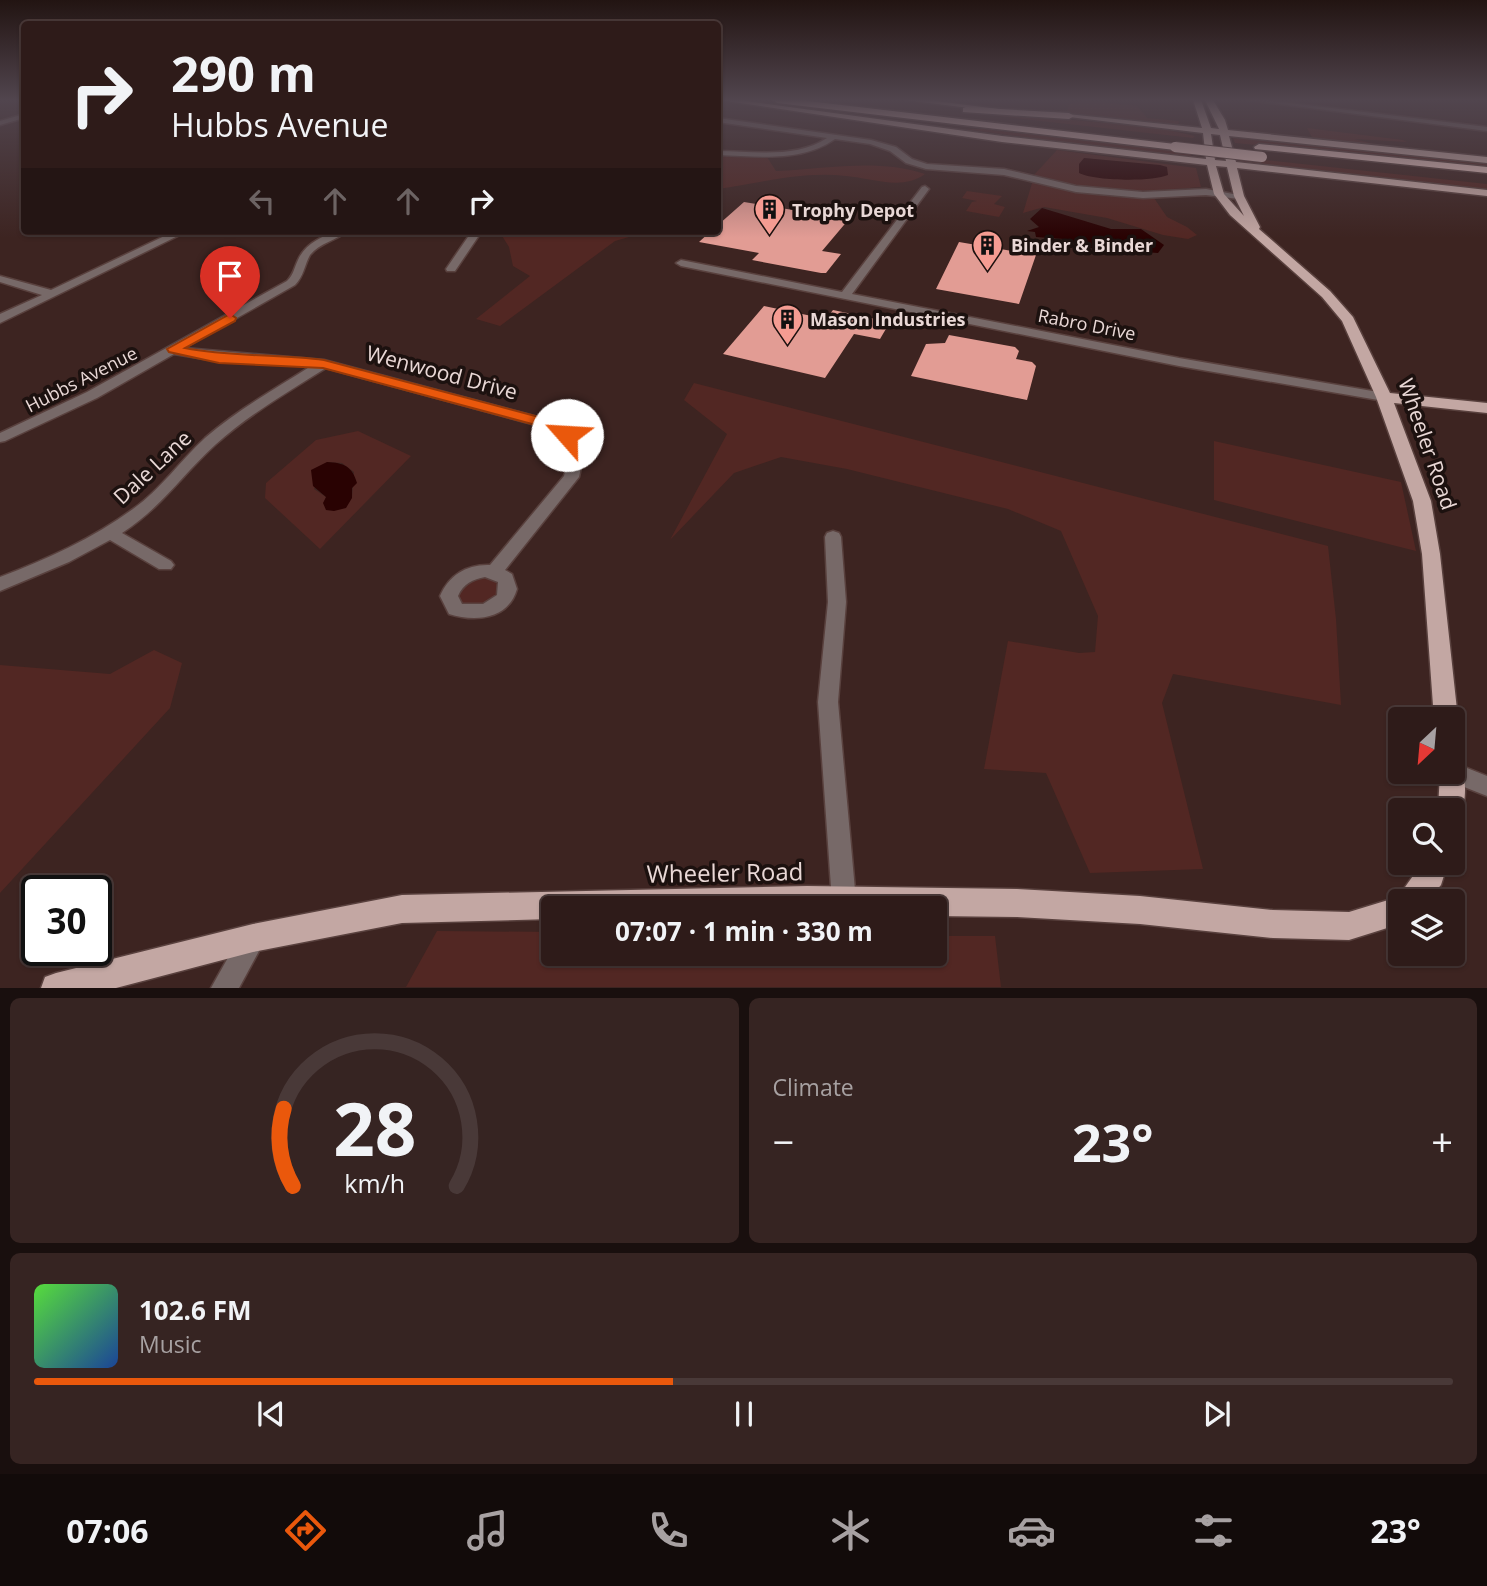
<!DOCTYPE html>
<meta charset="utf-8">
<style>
:root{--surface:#2e1b19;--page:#362422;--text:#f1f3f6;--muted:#a7a1a2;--line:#493938;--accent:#ea580c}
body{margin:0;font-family:"Open Sans",sans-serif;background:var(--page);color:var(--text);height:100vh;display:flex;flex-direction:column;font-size:26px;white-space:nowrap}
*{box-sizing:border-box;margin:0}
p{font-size:23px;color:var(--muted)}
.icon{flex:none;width:38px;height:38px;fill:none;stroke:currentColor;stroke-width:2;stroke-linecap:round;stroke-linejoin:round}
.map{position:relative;height:988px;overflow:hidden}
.drawer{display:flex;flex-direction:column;gap:10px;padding:10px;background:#190f0e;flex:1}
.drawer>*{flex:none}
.banner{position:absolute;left:21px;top:21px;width:700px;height:214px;border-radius:7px;box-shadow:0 2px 5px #0004,0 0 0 2px var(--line);background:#2e1b19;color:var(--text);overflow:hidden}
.needle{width:46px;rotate:206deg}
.controls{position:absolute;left:1388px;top:707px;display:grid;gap:14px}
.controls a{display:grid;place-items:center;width:77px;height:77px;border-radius:7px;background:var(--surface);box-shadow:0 2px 5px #0004,0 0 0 2px var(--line);font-size:35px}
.speed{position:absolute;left:21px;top:875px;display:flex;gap:14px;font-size:35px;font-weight:700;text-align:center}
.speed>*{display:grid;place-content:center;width:91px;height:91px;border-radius:50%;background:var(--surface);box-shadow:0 2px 5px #0004,0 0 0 2px var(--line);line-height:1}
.speed .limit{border:4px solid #111;border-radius:10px;background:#fff;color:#111}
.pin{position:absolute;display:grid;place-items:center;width:60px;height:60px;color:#fff;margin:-72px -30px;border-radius:50% 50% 50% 0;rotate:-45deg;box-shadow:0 0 7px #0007}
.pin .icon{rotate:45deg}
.me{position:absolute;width:77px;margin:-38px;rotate:296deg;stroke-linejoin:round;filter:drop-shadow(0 0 5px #0008)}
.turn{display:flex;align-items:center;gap:24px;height:147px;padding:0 35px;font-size:32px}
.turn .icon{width:91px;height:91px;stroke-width:2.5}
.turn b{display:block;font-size:49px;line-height:60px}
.lanes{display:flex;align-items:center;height:66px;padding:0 35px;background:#0003;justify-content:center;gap:35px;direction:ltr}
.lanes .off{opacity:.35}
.big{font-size:52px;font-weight:700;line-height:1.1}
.drawer .card{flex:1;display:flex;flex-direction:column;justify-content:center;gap:10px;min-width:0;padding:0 24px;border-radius:10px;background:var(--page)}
.drawer .dial{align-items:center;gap:0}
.dial svg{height:182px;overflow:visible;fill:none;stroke:var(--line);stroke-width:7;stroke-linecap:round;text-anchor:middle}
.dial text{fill:var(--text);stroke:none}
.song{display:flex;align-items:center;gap:21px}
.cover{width:84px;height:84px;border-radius:10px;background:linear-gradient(135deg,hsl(110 70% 55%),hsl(220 70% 35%))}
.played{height:7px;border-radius:4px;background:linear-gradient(90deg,var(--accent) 45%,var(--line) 45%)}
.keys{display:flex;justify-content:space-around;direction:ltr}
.heat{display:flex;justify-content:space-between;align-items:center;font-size:38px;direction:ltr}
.drawer .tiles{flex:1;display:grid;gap:10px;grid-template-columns:1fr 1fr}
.card:last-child{grid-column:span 2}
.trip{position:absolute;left:541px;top:896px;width:406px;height:70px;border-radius:7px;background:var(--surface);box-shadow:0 2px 5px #0004,0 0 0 2px var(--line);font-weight:700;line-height:70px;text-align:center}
.tabs{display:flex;height:112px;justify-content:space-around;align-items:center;background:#120b0a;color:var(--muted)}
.tabs .icon{width:49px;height:49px}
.tabs .on{color:var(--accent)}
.tabs b{font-size:32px;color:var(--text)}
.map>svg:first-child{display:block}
</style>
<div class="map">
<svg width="1487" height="988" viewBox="0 0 1487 988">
<rect width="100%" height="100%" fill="#3d2421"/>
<!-- green -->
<path fill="#522723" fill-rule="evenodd" d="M 1085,100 L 1137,106 L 1147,118 L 1179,121 L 1178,126 L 1038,111 L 1067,112 L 1069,104 Z
M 1019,115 L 1159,128 L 1195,136 L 1193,138 L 997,116 Z
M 1307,128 L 1403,140 L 1407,142 L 1354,139 L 1386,147 L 1313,139 Z
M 965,129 L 983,129 L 1195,153 L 1190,156 L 1165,156 Z
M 1233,138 L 1487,161 L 1487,167 L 1235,143 Z
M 1057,150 L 1196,168 L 1201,187 C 1150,191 1082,198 1034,175 ZM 1084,158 L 1167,167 L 1131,178 L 1112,179 Z
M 718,156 L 767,157 L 776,171 C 825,169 878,158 925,174 C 903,191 871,178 846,176 C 801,171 761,183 718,189 Z
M 1238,157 L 1487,184 L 1487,191 L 1241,163 Z
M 1033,180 L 1069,191 L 1154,198 L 1167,217 L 1187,227 L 1197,235 L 1188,239 L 1163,235 L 1107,218 L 1044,207 L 1023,213 Z
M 967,191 L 1002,196 L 994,204 L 1005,207 L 999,217 L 966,211 L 972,202 L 977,201 L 962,198 Z
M 499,231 L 650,231 L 615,241 L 500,326 L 476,319 L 530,276 L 513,266 L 509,247 Z
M 694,383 L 1328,546 L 1336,619 L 1341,705 L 1173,674 L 1162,703 L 1203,869 L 1090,873 L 1046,773 L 984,769 L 1008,641 L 1079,653 L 1095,652 L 1098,616 L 1061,531 L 1008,509 L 847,469 L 781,457 L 734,473 L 670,540 L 727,434 L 684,400 Z
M 358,431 L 411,456 L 320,549 L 265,498 L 266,483 L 316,440 ZM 327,462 L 342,463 L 354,472 L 352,498 L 326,497 L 314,489 Z
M 1214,441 L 1401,482 L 1416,551 L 1214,500 Z
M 472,576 L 495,576 L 504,590 L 490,606 L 459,606 L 456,590 Z
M 154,650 L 182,663 L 170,708 L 0,893 L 0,665 L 110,674 Z
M 437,931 L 553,932 L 553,954 L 934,954 L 935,936 L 995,936 L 1001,987 L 406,987 Z"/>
<!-- water -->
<path fill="#290202" d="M 1084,158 L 1160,165 L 1167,167 L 1168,175 C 1152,182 1095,181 1079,173 L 1079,164 Z
M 1042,208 L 1111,229 L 1141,229 L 1164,245 L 1158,253 L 1090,248 L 1064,239 L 1036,237 L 1035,232 L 1027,231 L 1039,227 L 1030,219 Z
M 327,462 C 344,463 352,466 357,483 L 352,488 L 352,498 L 346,508 L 334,511 L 326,510 L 323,503 L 326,497 L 313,486 L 311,470 Z"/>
<!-- building -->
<path fill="#e29c94" d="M 744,202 L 849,219 L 822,251 L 841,254 L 826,273 L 821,273 L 752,260 L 759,253 L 699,242 L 711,231 L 718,231 L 718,225 Z
M 959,242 L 1036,255 L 1019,304 L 936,289 Z
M 764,306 L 826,319 L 833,310 L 890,322 L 880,339 L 854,334 L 825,378 L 723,354 Z
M 949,335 L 1015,347 L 1019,351 L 1016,359 L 1032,362 L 1036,366 L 1027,400 L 911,376 L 926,344 L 945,343 Z"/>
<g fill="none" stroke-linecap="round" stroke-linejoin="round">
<defs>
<path id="minor" d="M 1248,100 L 1266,100 L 1487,127 L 1487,131 Z
M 24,114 L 24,118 L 0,125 L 0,121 Z
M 718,118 L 871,140 L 896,147 L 912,159 L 927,164 L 1004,169 L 1076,186 L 1143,192 L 1206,189 L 1244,196 L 1239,199 L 1206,195 L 1143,198 L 1076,192 L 1004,175 L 926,169 L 906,163 L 890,151 L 870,144 L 835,139 C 801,163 757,156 718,155 L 718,151 C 753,151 796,159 827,138 L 718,122 Z
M 925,186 L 929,189 L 852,294 L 1179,358 L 1384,393 L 1391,397 L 1384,401 L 1179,366 L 681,266 L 676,263 L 681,260 L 842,292 L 922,187 Z
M 175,231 L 188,231 L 0,323 L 0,314 L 42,295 L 0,282 L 0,276 L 51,290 Z
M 335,231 L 348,231 C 337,240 319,243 310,255 C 304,266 304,276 295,285 L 184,348 L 324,360 L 553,421 L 584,441 L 586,444 L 579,477 L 505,570 L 512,574 L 517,589 C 508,620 475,622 449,614 L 440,596 C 449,575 467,564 490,565 L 564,476 L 571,446 L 543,427 L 326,368 C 288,392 248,415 215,445 C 182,475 163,506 122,533 L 171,561 L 174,565 L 171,569 L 159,569 L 110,540 L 69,562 L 0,591 L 0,577 C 47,559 92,539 133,509 C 161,489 180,461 205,438 C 237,410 275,389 311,366 L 211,360 L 174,354 L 97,398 L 5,441 L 0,442 L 0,433 L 87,392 L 287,281 C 294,274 294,268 298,260 C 305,244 320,238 335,231 ZM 485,577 L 498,582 L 497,595 L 483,604 L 462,604 L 458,596 C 463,584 473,579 485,577 Z
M 472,231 L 482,231 L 455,271 L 447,271 L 446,269 Z
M 833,531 L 839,533 L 841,537 L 846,602 L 838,702 L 856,901 L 853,908 L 835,908 L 832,901 L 818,702 L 828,602 L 825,537 L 827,533 Z
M 1452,762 L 1487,776 L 1487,796 L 1444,779 L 1441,772 L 1452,772 Z
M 253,925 L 262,929 L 266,938 L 239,988 L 211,988 L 244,929 Z"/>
<path id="major" d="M 720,100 L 739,100 L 1002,136 L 1206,159 L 1203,133 L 1044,114 L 1048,112 L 1202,128 L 1193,100 L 1201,100 L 1211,128 L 1219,129 L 1205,100 L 1213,100 L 1225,120 L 1228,130 L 1487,157 L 1487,163 L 1229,136 L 1236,162 L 1487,190 L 1487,196 L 1237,168 L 1244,196 L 1260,227 L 1259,229 L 1330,291 L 1353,317 L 1390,393 L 1487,403 L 1487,413 L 1394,403 L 1431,501 L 1440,554 L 1458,719 L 1454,726 L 1452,719 L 1434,719 L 1422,554 L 1413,501 L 1376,397 L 1342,321 L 1322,297 L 1230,215 L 1214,194 L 1207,165 L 1002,142 ZM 1211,134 L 1220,135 L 1226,161 L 1215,160 ZM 1216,166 L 1227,167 L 1234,196 L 1244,216 L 1224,194 Z
M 905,100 L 928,100 L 1014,111 L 1010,113 Z
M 1452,761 L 1461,764 C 1467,779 1466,804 1460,819 L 1452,821 L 1452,810 L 1438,810 L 1440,772 L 1452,772 Z
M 1422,863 L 1448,863 L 1441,885 L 1427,901 L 1400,901 L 1400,924 L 1349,940 L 1273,938 L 1140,924 L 1017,917 L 934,916 L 934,908 L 553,908 L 553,919 L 402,923 L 253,952 L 116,988 L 41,988 L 45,977 L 56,973 L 253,924 L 402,895 L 807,886 L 1017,889 L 1140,896 L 1273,910 L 1349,912 L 1398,897 Z"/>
<path id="highway" d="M 773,100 L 799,100 L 1175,144 L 1180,147 L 1175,150 L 777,103 Z
M 966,107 L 1069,113 L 1074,116 L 1069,119 L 963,112 L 963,108 Z
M 1259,144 L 1487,167 L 1487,173 L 1255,149 L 1254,147 Z"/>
</defs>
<!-- minor casing -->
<use href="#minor" stroke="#59413e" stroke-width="3"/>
<!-- major casing -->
<use href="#major" stroke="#59413e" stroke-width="3"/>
<!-- highway casing -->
<use href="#highway" stroke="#59413e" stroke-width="3"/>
<!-- minor -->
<use href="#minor" fill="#776968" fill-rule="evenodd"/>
<!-- major -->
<use href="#major" fill="#c3a7a3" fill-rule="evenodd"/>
<!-- highway -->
<use href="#highway" fill="#e1bfbb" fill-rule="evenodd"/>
<defs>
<path id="highway-bridge" d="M 1175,147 L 1262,157"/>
</defs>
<!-- highway-bridge casing -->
<use href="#highway-bridge" stroke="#59413e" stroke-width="12" stroke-linecap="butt"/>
<!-- highway-bridge -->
<use href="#highway-bridge" stroke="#e1bfbb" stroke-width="10"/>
</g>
<!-- sky -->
<linearGradient id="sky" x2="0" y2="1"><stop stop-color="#221412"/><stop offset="0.42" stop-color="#51454e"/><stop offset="1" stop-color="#51454e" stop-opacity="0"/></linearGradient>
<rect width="1487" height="238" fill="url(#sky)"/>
<!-- route -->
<path fill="#ea580c" stroke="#983908" stroke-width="2" d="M 230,314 L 236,318 L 235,321 L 185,348 C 231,357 277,354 324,360 L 554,421 L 574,435 L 567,440 L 543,427 L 323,368 L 219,363 L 169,352 L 167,349 Z"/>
<!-- icons -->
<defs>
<symbol id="building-pin" viewBox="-11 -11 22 30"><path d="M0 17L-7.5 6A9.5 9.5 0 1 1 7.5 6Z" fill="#f59c92" stroke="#1c110f"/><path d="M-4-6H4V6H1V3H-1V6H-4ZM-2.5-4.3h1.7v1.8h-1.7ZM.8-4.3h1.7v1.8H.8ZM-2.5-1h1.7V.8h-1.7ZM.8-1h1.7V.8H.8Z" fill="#111"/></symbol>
</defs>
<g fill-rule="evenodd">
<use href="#building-pin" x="752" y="192" width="35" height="47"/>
<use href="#building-pin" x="970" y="228" width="35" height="47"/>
<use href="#building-pin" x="770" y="302" width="35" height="47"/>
</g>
<g text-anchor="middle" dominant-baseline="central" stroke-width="7" stroke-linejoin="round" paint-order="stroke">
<!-- far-poi labels -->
<g font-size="18" font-weight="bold" fill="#e9d8d6" stroke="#1c110f" text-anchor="start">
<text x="792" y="210">Trophy Depot</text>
<text x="1011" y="245">Binder &amp; Binder</text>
<text x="810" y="319">Mason Industries</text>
</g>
<!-- far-street labels -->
<g font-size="18" fill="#e9d8d6" stroke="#1c110f">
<text transform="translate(1087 324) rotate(11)">Rabro Drive</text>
<text transform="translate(81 379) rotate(-27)">Hubbs Avenue</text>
</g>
<!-- street labels -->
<g font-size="21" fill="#e9d8d6" stroke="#1c110f">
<text transform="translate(442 372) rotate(15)">Wenwood Drive</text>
<text transform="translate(1428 444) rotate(71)">Wheeler Road</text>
<text transform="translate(152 467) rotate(-43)">Dale Lane</text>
</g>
<!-- near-street labels -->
<g font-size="24" fill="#e9d8d6" stroke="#1c110f">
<text transform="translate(725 872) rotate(-1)">Wheeler Road</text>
</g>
</g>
</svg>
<div class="controls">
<a><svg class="needle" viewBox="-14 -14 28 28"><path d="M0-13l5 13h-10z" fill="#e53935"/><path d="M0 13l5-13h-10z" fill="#a7a1a2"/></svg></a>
<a><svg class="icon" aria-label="search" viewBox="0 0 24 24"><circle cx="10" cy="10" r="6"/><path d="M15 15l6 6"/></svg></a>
<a><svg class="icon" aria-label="layers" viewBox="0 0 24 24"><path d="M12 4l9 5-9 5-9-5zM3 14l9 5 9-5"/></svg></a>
</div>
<div class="speed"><div class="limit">30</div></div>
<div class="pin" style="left:230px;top:318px;background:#d93025"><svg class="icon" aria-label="arrive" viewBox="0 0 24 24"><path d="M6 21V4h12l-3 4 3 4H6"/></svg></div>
<svg class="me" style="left:567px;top:435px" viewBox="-20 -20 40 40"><circle r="19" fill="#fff"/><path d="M0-13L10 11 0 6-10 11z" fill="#ea580c"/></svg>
<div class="trip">07:07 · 1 min · 330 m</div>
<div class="banner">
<div class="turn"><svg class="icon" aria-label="right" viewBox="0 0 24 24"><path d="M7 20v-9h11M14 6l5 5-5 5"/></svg><div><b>290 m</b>Hubbs Avenue</div></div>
<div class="lanes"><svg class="icon off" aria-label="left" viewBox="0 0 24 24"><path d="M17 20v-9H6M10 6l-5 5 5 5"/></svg><svg class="icon off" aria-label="ahead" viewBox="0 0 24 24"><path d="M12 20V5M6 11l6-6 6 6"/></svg><svg class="icon off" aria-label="ahead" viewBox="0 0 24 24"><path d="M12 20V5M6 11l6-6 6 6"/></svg><svg class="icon" aria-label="right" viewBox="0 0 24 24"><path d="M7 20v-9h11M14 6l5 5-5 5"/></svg></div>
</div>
</div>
<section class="drawer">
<div class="tiles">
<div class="card dial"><svg viewBox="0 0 100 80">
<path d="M14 69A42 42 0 1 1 86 69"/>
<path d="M14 69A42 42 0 0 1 10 35" stroke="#ea580c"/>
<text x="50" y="56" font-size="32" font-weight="700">28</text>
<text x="50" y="72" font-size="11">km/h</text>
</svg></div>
<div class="card"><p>Climate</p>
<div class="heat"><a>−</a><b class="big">23°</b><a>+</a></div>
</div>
<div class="card">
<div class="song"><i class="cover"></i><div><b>102.6 FM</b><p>Music</p></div></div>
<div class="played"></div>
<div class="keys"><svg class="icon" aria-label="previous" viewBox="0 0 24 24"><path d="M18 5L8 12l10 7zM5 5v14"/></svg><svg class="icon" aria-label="pause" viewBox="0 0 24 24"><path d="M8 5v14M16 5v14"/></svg><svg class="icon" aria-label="next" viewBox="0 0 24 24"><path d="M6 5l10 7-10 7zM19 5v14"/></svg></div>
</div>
</div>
</section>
<nav class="tabs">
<b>07:06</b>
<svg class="icon on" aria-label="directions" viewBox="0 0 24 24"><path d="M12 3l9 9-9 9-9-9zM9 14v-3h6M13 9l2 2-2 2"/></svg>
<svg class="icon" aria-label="music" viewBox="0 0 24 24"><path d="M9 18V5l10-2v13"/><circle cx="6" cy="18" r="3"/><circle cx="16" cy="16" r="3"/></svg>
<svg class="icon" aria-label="phone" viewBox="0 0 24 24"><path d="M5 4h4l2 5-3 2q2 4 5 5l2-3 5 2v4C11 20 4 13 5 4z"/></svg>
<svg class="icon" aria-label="climate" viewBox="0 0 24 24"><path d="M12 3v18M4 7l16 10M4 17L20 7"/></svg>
<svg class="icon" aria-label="car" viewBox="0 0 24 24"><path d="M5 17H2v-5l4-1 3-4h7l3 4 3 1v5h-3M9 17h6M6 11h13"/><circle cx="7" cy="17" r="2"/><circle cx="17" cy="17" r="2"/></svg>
<svg class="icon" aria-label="filters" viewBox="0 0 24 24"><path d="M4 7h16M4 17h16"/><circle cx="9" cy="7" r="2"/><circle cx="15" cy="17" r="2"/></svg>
<b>23°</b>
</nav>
